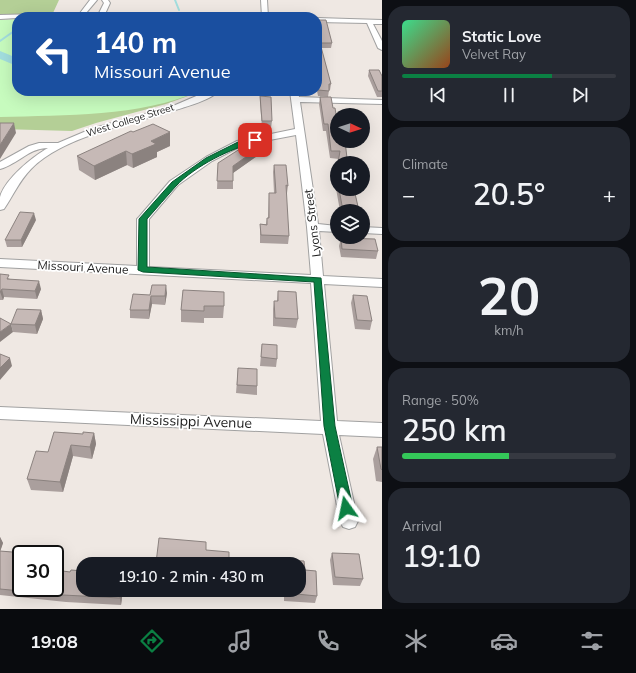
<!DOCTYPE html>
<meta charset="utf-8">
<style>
:root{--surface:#171b24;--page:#242831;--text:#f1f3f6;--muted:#9ea1a6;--line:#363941;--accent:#0b8043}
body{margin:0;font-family:Mulish,sans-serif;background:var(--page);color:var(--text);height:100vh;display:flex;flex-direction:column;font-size:15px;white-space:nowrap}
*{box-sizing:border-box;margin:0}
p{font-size:13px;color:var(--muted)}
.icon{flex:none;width:22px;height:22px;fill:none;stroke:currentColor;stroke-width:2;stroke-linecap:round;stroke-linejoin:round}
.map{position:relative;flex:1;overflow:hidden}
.sheet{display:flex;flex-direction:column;gap:6px;padding:6px;background:#0d0f14;width:254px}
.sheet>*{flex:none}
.top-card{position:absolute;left:12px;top:12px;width:310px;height:84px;border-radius:16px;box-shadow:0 4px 16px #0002;background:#1a4fa0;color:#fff;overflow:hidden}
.needle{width:26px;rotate:94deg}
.buttons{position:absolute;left:330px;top:108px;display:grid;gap:8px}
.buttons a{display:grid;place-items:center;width:40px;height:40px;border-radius:50%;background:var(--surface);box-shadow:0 4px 16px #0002;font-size:20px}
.speed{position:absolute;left:12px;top:545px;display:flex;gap:8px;font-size:20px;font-weight:700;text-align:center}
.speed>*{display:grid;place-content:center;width:52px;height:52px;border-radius:50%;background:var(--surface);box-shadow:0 4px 16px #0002;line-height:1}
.speed .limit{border:2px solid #111;border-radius:6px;background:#fff;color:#111}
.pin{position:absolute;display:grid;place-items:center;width:34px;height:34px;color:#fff;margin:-17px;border-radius:8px;box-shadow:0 2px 6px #0006}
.me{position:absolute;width:44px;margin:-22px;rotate:348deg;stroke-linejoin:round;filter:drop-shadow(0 0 3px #0008)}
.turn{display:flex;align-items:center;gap:14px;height:84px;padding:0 16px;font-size:18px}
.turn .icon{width:52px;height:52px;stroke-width:2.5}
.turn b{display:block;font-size:28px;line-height:34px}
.big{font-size:30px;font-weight:600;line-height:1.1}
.sheet .widget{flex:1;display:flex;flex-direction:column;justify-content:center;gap:6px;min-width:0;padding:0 14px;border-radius:16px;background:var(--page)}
.sheet .dial{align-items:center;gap:0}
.dial b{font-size:52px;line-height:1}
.song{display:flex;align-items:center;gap:12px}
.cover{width:48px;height:48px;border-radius:6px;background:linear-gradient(135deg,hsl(150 70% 55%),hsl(20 70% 35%))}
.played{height:4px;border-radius:2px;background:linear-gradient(90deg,var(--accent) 70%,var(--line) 70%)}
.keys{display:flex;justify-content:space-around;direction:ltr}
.heat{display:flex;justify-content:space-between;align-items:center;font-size:22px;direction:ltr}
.charge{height:6px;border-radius:3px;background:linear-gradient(90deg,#34c759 50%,var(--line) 0)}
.trip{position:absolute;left:76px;top:557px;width:230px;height:40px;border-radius:16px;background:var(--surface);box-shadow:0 4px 16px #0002;font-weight:600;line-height:40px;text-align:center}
.menu{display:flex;height:64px;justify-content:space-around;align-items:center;background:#090b0e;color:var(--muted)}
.menu .icon{width:28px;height:28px}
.menu .current{color:var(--accent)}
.menu b{font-size:18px;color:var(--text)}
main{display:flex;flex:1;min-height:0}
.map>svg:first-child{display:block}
</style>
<main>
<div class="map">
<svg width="382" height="609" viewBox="0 0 382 609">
<rect width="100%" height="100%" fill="#efe8e3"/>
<!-- forest -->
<path fill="#b4cf96" d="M 0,0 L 59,0 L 53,13 L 0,15 Z
M 0,23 L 17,91 L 199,92 L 166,104 L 96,123 L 72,131 L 0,129 Z"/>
<!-- park -->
<path fill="#c7fbbe" d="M 17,19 L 17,91 L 200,91 C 138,117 66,115 0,117 L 0,20 Z"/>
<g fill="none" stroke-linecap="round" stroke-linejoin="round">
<!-- stream -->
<path stroke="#a2dede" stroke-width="2" d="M 175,0 L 179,10
M 0,41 L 17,29"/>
<!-- river -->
<path fill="#a2dede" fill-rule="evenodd" d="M 0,51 L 17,58 L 17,66 L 0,59 Z"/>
<defs>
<path id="minor" d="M 90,0 L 97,0 L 86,13 L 99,13 L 104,3 L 102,0 L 108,0 L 110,3 L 105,14 L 185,15 L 188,17 L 17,17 L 17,18 L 0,19 L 0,15 L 80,13 Z
M 261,0 L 267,0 L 268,17 L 262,17 Z
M 317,18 L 382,20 L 382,24 L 373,24 L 382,41 L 382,50 L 378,48 L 367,23 L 317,22 Z
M 208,91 L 219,91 C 209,101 182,108 169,112 C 127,125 62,137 31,169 C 19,181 13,196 4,209 L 0,210 C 0,206 0,201 0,197 C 5,179 32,157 48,148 C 29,148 18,164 0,169 L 0,162 L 29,146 L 39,143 L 58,143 L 91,129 L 173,106 Z
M 290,91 L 298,91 L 299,97 L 382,100 L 382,104 L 300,102 L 318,224 L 337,226 L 337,232 L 319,231 L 323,276 L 382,279 L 382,287 L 324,284 L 337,421 L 382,423 L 382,437 L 339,435 L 358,521 L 355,527 L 349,529 L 343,527 L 340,521 L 323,434 L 0,419 L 0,407 L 321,421 L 311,283 L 0,267 L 0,259 L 137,266 L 137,219 L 139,217 L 170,181 L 206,157 L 237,141 L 295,129 ZM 296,135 L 307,227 L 311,275 L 149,267 L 149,219 L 178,185 L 212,161 L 243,145 Z
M 363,227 L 382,228 L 382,234 L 363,233 Z"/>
</defs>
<!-- minor casing -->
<use href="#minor" stroke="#a1a1a1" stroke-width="2"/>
<!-- minor -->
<use href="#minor" fill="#fff" fill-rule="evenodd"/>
</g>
<!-- wall -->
<path fill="#aa9f9d" d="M 317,20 L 332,43 L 331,48 L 321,48 L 331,84 L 330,90 L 329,90 L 328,97 L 318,96 L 317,91 Z
M 369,70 L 382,76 L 382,97 L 377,97 L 368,76 Z
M 260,96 L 272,121 L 271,128 L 262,128 L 260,103 Z
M 320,97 L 337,141 L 347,158 L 339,159 L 330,158 L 326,131 L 323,131 L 319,104 Z
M 270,140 L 270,147 L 233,173 L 233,189 L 217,189 L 218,163 Z
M 170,146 L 157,152 L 157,157 L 133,168 L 127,165 L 95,180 L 79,170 L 77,156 Z
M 274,165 L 288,186 L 287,193 L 286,193 L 289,236 L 288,244 L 260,243 L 260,224 L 266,224 L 267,218 L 268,218 L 269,193 L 274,193 L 273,172 Z
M 337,170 L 337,189 L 354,189 L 359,211 L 340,211 L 335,183 Z
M 36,220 L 22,247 L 7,247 L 5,240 Z
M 341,238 L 378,251 L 376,259 L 341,257 L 339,246 Z
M 0,274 L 10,279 L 41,289 L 37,299 L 4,297 L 3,300 L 0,300 Z
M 183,290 L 224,306 L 223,318 L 204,318 L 204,323 L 181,322 L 181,310 Z
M 278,291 L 298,319 L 296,328 L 273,326 L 273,309 L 274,301 L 277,301 Z
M 167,293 L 165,305 L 152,304 L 149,319 L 130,318 L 130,310 L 150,295 Z
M 353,295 L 372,321 L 370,330 L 355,329 L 351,303 Z
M 41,310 L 43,319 L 37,334 L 13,332 L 11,324 Z
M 262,344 L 277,359 L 276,367 L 260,366 Z
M 238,368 L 257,386 L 257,395 L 236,393 Z
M 94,433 L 96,444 L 92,459 L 73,456 L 63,492 L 31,490 L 27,479 L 48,452 L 83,434 Z
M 377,447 L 382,447 L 382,482 L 376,481 L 373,459 Z
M 0,537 L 3,543 L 0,551 L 24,553 L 24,554 L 21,554 L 21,588 L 83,590 L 123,590 L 121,605 L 66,602 L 0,595 Z
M 206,542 L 206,550 L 229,564 L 156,564 L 156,563 Z
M 332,553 L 363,579 L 360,586 L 333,585 L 330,560 Z
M 285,560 L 304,561 L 305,570 L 316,571 L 317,596 L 315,603 L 284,601 L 284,590 L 299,590 L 299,564 L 284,564 Z"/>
<!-- shaded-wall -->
<path fill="#8b827f" d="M 14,123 L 16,133 L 0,159 L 0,145 Z
M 170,132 L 170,146 L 157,152 L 157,157 L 133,168 L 132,154 L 151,141 Z
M 270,140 L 270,147 L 233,173 L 233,166 Z
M 126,151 L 127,165 L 95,180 L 94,166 Z
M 34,213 L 36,220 L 22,247 L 21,240 Z
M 39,281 L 41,289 L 37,299 L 35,291 Z
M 166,285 L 167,293 L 165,305 L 165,296 Z
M 2,289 L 4,297 L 3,300 L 0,292 Z
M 151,296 L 152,304 L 149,319 L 149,310 Z
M 41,310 L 43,319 L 37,334 L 35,325 Z
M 11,324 L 13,332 L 0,342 L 0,332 Z
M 10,358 L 12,366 L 0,380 L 0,368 Z
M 94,433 L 96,444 L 92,459 L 90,447 Z
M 71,445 L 73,456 L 63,492 L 60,482 Z
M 0,537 L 3,543 L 0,552 Z
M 121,590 L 123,590 L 121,605 L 120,598 Z"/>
<!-- building -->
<path fill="#c6b9b6" stroke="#8b827f" d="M 317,20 L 326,20 L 332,43 L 320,43 L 331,84 L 329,84 L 329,91 L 318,90 L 317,82 Z
M 369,70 L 379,70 L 382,76 L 382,91 L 378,91 Z
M 260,96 L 271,97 L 272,121 L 262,121 Z
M 320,97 L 331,97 L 333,108 L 335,108 L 337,120 L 337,141 L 345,141 L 347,158 L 355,159 L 354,163 L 338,163 L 340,151 L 331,151 L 328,124 L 324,124 Z
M 0,123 L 14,123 L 0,145 Z
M 153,124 L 170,132 L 151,141 L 156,144 L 132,154 L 126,151 L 94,166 L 77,156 L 131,131 L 133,132 Z
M 267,135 L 270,140 L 233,166 L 233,181 L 217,181 L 218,163 L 260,136 Z
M 274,165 L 286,165 L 288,186 L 286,185 L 289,236 L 261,235 L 260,224 L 267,225 L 267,218 L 269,218 L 269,193 L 276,193 Z
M 339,189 L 354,189 L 359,211 L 343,211 Z
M 20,212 L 34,213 L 21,240 L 5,240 Z
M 341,238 L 375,239 L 378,251 L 342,249 Z
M 0,274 L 9,275 L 7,279 L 39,281 L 35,291 L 2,289 L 0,292 Z
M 152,285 L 166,285 L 165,296 L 151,296 L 149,310 L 130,310 L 133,294 L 150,295 Z
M 183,290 L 224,292 L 224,306 L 204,306 L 204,311 L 181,310 Z
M 278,291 L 296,292 L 298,319 L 275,318 L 274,301 L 278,301 Z
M 353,295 L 367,296 L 372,321 L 357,320 Z
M 17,309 L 41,310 L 35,325 L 11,324 Z
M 0,318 L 11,324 L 0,332 Z
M 262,344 L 277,345 L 277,359 L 261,357 Z
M 0,354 L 10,358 L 0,368 Z
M 238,368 L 257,369 L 257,386 L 237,385 Z
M 54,432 L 83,434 L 83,432 L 94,433 L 90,447 L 71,445 L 60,482 L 27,479 L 36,451 L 48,452 Z
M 377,447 L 382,447 L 382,470 L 381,469 Z
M 159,538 L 206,542 L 206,550 L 229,552 L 229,564 L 172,564 L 156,563 Z
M 0,551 L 24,553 L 21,554 L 21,562 L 20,566 L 21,566 L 21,588 L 55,588 L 55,570 L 70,572 L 71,570 L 83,571 L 83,590 L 121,590 L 120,598 L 63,595 L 0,589 Z
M 332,553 L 359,554 L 363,579 L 335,577 Z
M 285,560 L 304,561 L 305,570 L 316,571 L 317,596 L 286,593 L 286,590 L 299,590 L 299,564 L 285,564 Z"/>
<!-- route -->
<path fill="#0b8043" stroke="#07532c" d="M 255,138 L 258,140 L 257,142 C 231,148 195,166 176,186 C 166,197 157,208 147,219 L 147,267 L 321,278 L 335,426 L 353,508 L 351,512 L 346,513 L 342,512 L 340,508 L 324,426 L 314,282 L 143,272 L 138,270 L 139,219 L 172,182 L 206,158 L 238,142 Z"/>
<g text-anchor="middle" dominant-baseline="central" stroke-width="3.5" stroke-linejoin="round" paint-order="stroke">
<!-- far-street labels -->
<g font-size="10" fill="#1d1d1d" stroke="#fff">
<text transform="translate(130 120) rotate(-17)">West College Street</text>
</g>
<!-- street labels -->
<g font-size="12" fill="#1d1d1d" stroke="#fff">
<text transform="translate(312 223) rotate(-97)">Lyons Street</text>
<text transform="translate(83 267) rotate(3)">Missouri Avenue</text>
</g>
<!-- near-street labels -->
<g font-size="14" fill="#1d1d1d" stroke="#fff">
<text transform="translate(191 421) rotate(2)">Mississippi Avenue</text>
</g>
</g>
</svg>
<div class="buttons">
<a><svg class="needle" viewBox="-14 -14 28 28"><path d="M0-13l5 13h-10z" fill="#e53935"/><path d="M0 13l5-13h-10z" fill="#9ea1a6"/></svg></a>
<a><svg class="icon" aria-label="sound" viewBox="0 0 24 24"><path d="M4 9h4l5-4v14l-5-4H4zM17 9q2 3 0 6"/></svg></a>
<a><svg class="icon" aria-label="layers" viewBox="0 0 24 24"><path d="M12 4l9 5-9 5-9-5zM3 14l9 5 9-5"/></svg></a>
</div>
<div class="speed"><div class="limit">30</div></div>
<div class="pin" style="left:255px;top:140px;background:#d93025"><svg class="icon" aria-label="arrive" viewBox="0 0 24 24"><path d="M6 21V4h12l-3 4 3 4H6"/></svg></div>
<svg class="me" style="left:346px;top:508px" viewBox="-20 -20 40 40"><path d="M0-17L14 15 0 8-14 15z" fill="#0b8043" stroke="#fff" stroke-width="4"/></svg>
<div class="trip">19:10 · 2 min · 430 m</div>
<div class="top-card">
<div class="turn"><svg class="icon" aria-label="left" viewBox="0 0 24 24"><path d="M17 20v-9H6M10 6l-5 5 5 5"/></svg><div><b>140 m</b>Missouri Avenue</div></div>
</div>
</div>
<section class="sheet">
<div class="widget">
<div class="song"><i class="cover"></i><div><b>Static Love</b><p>Velvet Ray</p></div></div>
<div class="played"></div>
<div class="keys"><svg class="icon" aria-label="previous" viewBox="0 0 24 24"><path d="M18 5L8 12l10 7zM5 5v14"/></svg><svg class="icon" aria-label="pause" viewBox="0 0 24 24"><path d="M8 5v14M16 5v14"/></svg><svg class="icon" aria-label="next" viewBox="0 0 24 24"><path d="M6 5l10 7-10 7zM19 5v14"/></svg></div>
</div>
<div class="widget"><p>Climate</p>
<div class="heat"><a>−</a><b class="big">20.5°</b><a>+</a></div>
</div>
<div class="widget dial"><b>20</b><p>km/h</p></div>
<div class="widget"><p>Range · 50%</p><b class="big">250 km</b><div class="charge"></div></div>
<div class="widget"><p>Arrival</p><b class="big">19:10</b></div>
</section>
</main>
<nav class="menu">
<b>19:08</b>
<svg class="icon current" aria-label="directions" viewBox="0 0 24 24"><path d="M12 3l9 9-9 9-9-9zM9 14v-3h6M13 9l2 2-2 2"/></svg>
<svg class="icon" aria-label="music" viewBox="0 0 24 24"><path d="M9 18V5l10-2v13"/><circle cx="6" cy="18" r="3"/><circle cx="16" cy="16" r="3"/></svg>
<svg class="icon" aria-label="phone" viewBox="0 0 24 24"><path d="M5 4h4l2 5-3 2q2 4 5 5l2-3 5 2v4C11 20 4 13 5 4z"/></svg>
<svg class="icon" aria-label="climate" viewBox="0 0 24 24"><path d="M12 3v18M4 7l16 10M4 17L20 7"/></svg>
<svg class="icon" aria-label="car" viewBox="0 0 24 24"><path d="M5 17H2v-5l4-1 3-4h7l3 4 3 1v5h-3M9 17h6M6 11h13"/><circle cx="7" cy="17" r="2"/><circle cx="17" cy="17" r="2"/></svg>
<svg class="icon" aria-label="filters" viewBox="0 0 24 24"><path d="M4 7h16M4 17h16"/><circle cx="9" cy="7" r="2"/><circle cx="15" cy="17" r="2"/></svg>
</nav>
